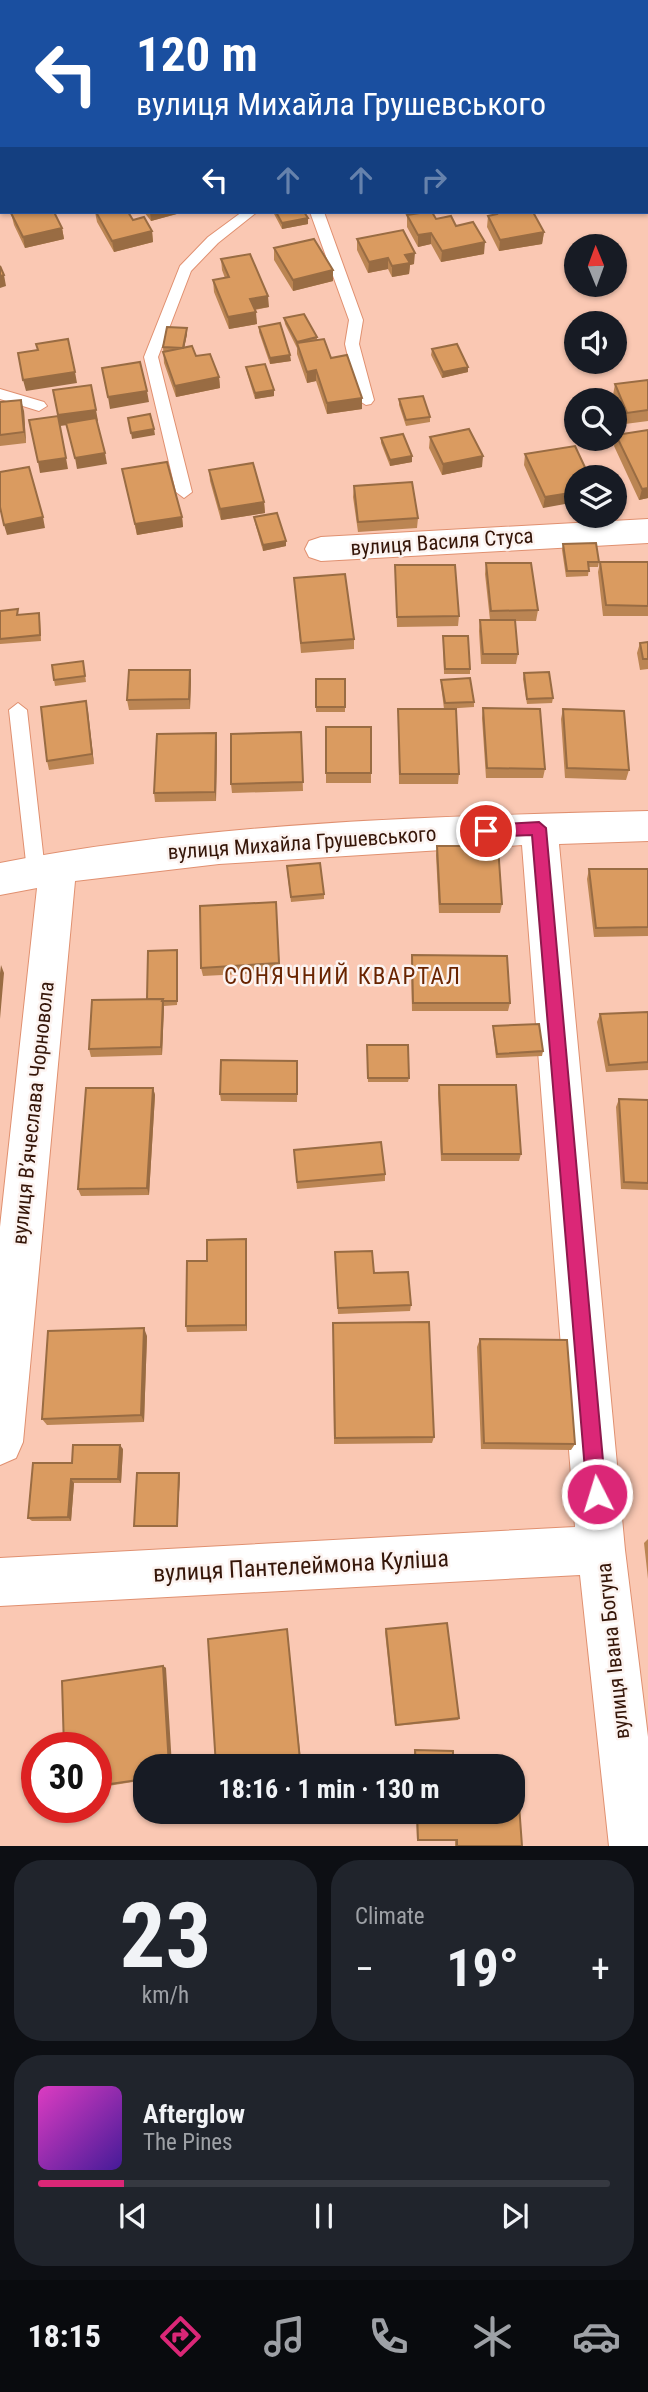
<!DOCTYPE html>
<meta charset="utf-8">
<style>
:root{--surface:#171b24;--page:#20242c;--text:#f1f3f6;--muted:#9ea1a6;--line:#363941;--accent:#db2777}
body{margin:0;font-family:"Roboto Condensed",sans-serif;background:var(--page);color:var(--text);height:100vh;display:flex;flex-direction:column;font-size:26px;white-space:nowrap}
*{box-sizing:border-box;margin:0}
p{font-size:23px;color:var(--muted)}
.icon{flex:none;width:38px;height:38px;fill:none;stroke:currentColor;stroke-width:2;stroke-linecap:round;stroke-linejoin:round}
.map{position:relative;height:1846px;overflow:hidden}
.panel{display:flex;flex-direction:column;gap:14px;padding:14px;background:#0d0f14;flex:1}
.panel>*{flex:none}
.hud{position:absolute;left:0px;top:0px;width:649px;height:214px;box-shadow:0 2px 5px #0004;background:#1a4fa0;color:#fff;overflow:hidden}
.needle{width:46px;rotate:359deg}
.controls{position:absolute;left:564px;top:234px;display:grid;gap:14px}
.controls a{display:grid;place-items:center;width:63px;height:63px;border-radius:50%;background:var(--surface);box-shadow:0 2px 5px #0004;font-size:35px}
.speed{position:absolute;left:21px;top:1732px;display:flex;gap:14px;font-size:35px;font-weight:700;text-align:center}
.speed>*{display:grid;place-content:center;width:91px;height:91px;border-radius:50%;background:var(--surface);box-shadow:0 2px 5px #0004;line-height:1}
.speed .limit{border:10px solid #d22;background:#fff;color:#111}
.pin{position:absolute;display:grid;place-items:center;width:60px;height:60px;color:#fff;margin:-30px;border:4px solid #fff;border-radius:50%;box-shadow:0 2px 7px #0007}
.me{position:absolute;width:77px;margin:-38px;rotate:355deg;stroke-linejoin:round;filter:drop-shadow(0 0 5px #0008)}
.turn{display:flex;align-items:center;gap:24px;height:147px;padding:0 21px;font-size:32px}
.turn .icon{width:91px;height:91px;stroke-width:2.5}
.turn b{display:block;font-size:49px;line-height:60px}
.lanes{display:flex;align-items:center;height:66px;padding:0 21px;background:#0003;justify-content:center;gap:35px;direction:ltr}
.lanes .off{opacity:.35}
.big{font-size:52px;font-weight:700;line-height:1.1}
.panel .widget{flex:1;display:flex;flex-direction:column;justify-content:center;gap:10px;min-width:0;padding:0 24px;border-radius:28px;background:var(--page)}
.panel .dial{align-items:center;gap:0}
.dial b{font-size:91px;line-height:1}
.song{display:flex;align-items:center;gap:21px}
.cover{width:84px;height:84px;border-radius:10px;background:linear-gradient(135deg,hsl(310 70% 55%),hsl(260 70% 35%))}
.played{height:7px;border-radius:4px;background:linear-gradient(90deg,var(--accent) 15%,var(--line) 15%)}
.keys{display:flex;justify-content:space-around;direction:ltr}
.heat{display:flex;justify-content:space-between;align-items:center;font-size:38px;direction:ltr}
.panel .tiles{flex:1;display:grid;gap:14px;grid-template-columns:1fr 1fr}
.widget:last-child{grid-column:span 2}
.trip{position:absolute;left:133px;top:1754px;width:392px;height:70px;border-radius:28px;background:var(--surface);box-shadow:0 2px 5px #0004;font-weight:700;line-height:70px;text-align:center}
.tab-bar{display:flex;height:112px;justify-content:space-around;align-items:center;background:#090b0e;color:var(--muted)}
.tab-bar .icon{width:49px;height:49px}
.tab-bar .active{color:var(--accent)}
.tab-bar b{font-size:32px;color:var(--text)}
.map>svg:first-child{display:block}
</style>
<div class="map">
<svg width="648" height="1846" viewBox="0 0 648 1846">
<rect width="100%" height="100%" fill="#fac8b3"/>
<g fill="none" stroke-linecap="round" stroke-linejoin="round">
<defs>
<path id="service" d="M 575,0 L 587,0 L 588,2 L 576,2 Z
M 0,131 L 2,131 L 2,144 L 0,143 Z
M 242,212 L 257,212 L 218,243 L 191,271 L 158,357 L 192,492 L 184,498 L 176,492 L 144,357 L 180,266 L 208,237 Z
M 310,212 L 324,212 L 363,320 L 359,344 L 374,400 L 371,404 L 366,405 L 358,400 L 345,344 L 349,320 Z
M 0,389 L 44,402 L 47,406 L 39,411 L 0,399 Z
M 18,703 L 27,710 L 45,871 L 43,877 L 29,877 L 27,871 L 9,710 Z"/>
<path id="minor" d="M 648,519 L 648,543 L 321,561 L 309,557 L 305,549 L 309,541 L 321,537 Z
M 648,811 L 648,841 L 559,844 L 625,1550 L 648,1737 L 648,1846 L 609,1846 L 580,1575 L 0,1606 L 0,1558 L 575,1527 L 522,845 L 219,864 L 75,881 L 23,1442 L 16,1458 L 0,1465 L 0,1227 L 37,888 L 0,895 L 0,863 C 211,822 433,816 648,811 Z"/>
<path id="tertiary" d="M 0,169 L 2,169 L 0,186 Z"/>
</defs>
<!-- service casing -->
<use href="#service" stroke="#e09070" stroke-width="2"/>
<!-- minor casing -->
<use href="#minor" stroke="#e09070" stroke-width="2"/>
<!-- tertiary casing -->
<use href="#tertiary" stroke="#e09070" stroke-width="2"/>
<!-- service -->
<use href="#service" fill="#fff" fill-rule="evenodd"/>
<!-- minor -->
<use href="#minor" fill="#fff" fill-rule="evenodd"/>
<!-- tertiary -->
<use href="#tertiary" fill="#fff" fill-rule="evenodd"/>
</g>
<!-- wall -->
<path fill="#bb8553" d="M 92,0 L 116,0 L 116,2 L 92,2 Z
M 228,0 L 264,0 L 264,2 L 228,2 Z
M 313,0 L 341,0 L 341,2 L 313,2 Z
M 439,0 L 458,0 L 458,2 L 439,2 Z
M 95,212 L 133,220 L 152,231 L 153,242 L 114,252 L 97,222 Z
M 144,212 L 184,212 L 151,221 Z
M 273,212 L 304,212 L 308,218 L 308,224 L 282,229 Z
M 495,212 L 533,212 L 544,232 L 542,244 L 499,251 L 487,227 L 488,216 L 494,215 Z
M 11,213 L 62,228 L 64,239 L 25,248 L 14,225 Z
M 407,215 L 436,219 L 484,254 L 441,262 L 431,244 L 418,247 L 407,227 Z
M 357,239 L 414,264 L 410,265 L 409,274 L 392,277 L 388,269 L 368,273 L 357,250 Z
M 274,248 L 333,270 L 333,281 L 293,291 L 274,260 Z
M 221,259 L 269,307 L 255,310 L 257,324 L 229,329 L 214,292 L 213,280 L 225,278 L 222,270 Z
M 284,318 L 317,337 L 317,340 L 362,398 L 362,409 L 327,414 L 316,381 L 307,383 L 297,354 L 297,348 L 285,324 Z
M 259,327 L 291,361 L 270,364 L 259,332 Z
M 187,328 L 187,334 L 184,348 L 196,356 L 219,377 L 220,388 L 176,397 L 164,363 L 163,347 Z
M 432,349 L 468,372 L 442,378 L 431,355 Z
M 246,367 L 274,396 L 255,399 L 247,373 Z
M 648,380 L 648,421 L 625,424 L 613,395 L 615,384 Z
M 399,399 L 430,417 L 430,422 L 406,426 L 399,405 Z
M 0,402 L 24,411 L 26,443 L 0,446 Z
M 648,430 L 648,498 L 639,500 L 614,446 L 616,435 Z
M 430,437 L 482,467 L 442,475 L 429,448 Z
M 381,438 L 412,456 L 412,462 L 390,466 L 381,443 Z
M 525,454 L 590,478 L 543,508 L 524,465 Z
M 122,469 L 182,517 L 183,527 L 137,535 Z
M 209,470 L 264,502 L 265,513 L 221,520 L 210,481 Z
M 354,486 L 418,518 L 417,528 L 358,532 L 353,497 Z
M 254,517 L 286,546 L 263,551 L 255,523 Z
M 563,544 L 599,562 L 598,567 L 589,567 L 588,576 L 566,577 L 562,550 Z
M 600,562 L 648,562 L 648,616 L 603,616 L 598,572 Z
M 486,563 L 538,610 L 536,621 L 515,621 L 518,654 L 516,664 L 481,664 L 479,631 L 480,620 L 490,620 L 485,574 Z
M 395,565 L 459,616 L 458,626 L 397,627 Z
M 294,578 L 354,639 L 354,649 L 301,653 Z
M 0,611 L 40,619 L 41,641 L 0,644 Z
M 443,636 L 470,669 L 470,674 L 444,674 Z
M 648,642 L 648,669 L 640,670 L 637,653 L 640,643 Z
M 83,661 L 86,682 L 55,686 L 54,680 Z
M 190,670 L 191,680 L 190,709 L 129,710 L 127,700 Z
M 524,673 L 553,698 L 552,703 L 527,704 L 523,679 Z
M 316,679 L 345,679 L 345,712 L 316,712 Z
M 441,680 L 474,702 L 474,707 L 444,709 L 441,685 Z
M 86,701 L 94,764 L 49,770 L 47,761 Z
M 483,708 L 545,769 L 543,778 L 486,778 L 482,718 Z
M 398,709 L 459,774 L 458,784 L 399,784 Z
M 563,709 L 629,770 L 626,780 L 565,778 L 561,719 Z
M 326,727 L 371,773 L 371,783 L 326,783 Z
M 301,732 L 303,791 L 232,793 L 231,784 Z
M 216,733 L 217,743 L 216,801 L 155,802 L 154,793 Z
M 437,846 L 502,904 L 500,913 L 439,913 L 436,855 Z
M 589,869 L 648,869 L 648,936 L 594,937 L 587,879 Z
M 287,871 L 324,894 L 324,899 L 291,902 Z
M 276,902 L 280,972 L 203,976 L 201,968 Z
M 178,954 L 177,1005 L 164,1006 L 162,1055 L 91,1057 L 89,1049 L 147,999 Z
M 412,955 L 510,1003 L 508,1011 L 412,1011 L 411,964 Z
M 648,1012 L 648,1070 L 606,1072 L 597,1022 L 600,1014 Z
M 493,1026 L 543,1051 L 542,1056 L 496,1058 L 493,1031 Z
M 367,1045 L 409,1078 L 408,1082 L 368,1082 Z
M 298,1069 L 297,1102 L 221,1101 L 220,1094 Z
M 439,1085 L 521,1154 L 519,1161 L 441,1161 L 438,1093 Z
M 153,1088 L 155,1095 L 149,1195 L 81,1196 L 78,1189 Z
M 619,1099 L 648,1100 L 648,1190 L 621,1189 L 616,1107 Z
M 294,1150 L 385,1174 L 385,1181 L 297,1189 Z
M 246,1239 L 247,1331 L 187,1332 L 186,1326 Z
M 335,1259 L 374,1273 L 411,1305 L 410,1311 L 338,1314 Z
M 333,1323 L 434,1437 L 432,1443 L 334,1444 Z
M 147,1336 L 144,1422 L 47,1425 L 42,1419 Z
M 480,1339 L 575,1444 L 571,1450 L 481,1449 L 477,1347 Z
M 123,1449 L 121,1483 L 74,1483 L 71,1521 L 32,1521 L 28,1518 L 72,1463 Z
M 179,1473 L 180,1475 L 177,1527 L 136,1527 L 134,1526 Z
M 648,1539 L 648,1579 L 644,1543 Z
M 287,1629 L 301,1761 L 264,1766 L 216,1766 Z
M 386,1629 L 459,1718 L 458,1720 L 395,1726 L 385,1632 Z
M 163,1666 L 166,1668 L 145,1766 L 145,1780 L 96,1788 L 96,1748 Z
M 415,1750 L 453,1751 L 453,1765 L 516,1763 L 522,1846 L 455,1846 L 455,1840 L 417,1840 L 416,1811 L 513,1811 L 513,1766 L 414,1766 L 414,1751 Z"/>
<!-- shaded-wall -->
<path fill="#996c43" d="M 150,212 L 184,212 L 151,221 Z
M 308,218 L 308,224 L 282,229 L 282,223 Z
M 62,228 L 64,239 L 25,248 L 23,237 Z
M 152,231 L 153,242 L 114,252 L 112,241 Z
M 544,232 L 542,244 L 499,251 L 500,240 Z
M 431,233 L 431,244 L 418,247 L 418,235 Z
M 485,242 L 484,254 L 441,262 L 442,251 Z
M 415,253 L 414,264 L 410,265 L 409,274 L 392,277 L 392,266 L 405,255 Z
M 388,258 L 388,269 L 368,273 L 369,262 Z
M 333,270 L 333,281 L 293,291 L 293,280 Z
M 4,275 L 6,286 L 0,288 L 0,276 Z
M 268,296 L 269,307 L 251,310 L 250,299 Z
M 256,312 L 257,324 L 229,329 L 228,317 Z
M 187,328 L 187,334 L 183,354 L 183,348 Z
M 290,355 L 291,361 L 270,364 L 270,358 Z
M 468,367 L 468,372 L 442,378 L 443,372 Z
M 316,370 L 316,381 L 307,383 L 307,372 Z
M 75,372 L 77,383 L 26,391 L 23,380 Z
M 219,377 L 220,388 L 176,397 L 175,386 Z
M 274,390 L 274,396 L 255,399 L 255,393 Z
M 147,391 L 149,402 L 110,409 L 108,397 Z
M 362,398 L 362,409 L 327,414 L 327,403 Z
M 21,400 L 24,411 L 26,443 L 24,432 Z
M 96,410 L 98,421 L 60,426 L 58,415 Z
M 154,429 L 155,435 L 132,439 L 131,433 Z
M 105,453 L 107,464 L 77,469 L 75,458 Z
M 412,456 L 412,462 L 390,466 L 390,460 Z
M 483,456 L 482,467 L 442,475 L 443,464 Z
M 66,458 L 68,469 L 40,473 L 38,462 Z
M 648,488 L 648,498 L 639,500 L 642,489 Z
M 576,492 L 576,502 L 543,508 L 545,497 Z
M 264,502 L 265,513 L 221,520 L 220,509 Z
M 43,517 L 45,528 L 7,535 L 4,525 Z
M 182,517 L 183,527 L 137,535 L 135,524 Z
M 286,541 L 286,546 L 263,551 L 263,545 Z
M 190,670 L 191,680 L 190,709 L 189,699 Z
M 86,701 L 88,711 L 94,764 L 92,754 Z
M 216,733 L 217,743 L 216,801 L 215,792 Z
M 177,950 L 178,954 L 177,1005 Z
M 1,965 L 4,973 L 0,1019 L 0,973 Z
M 163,999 L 164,1007 L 162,1055 L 161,1047 Z
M 153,1088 L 155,1095 L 149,1195 L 147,1188 Z
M 246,1239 L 247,1245 L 247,1331 L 246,1325 Z
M 144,1328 L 147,1336 L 144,1422 L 141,1415 Z
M 120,1445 L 123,1449 L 121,1483 L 118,1479 Z
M 179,1473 L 180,1475 L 177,1527 L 177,1526 Z
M 71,1479 L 74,1483 L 71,1521 L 68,1517 Z
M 163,1666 L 166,1668 L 172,1766 L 169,1766 Z"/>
<!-- building -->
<path fill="#da9b60" stroke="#996c43" stroke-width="2" d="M 4,0 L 46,0 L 46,2 L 4,2 Z
M 64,0 L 88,0 L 88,2 L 63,2 Z
M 119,0 L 134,0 L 134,2 L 119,2 Z
M 179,0 L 205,0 L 205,2 L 179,2 Z
M 282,0 L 302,0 L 302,2 L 268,2 L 268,1 Z
M 401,0 L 439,0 L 439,2 L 401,2 Z
M 488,0 L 526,0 L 526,2 L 488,2 Z
M 23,212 L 54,212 L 62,228 L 23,237 L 11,213 Z
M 96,212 L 128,212 L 133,220 L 144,217 L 152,231 L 112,241 Z
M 276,212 L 304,212 L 308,218 L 282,223 Z
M 426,212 L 432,212 L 436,219 L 451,216 L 456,226 L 473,222 L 485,242 L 442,251 L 431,233 L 418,235 L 407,215 Z
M 496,212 L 533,212 L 544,232 L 500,240 L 488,216 L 497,214 Z
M 403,230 L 415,253 L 405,255 L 410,263 L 392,266 L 388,258 L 369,262 L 357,239 Z
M 314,239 L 333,270 L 293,280 L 274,248 Z
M 250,254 L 268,296 L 250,299 L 256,312 L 228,317 L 213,280 L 229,277 L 221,259 Z
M 0,266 L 4,275 L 0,276 Z
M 304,314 L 317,337 L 297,342 L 284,318 Z
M 280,323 L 290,355 L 270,358 L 259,327 Z
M 167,327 L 187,328 L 183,348 L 163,347 Z
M 68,339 L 75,372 L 23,380 L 18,353 L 38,350 L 36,344 Z
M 324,339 L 331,358 L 347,355 L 362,398 L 327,403 L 316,370 L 307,372 L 297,343 Z
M 457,344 L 468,367 L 443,372 L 432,349 Z
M 192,346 L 196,356 L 210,354 L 219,377 L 175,386 L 163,352 Z
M 140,362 L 147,391 L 108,397 L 102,368 Z
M 265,364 L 274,390 L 255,393 L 246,367 Z
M 648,380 L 648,410 L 627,413 L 615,384 Z
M 91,385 L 96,410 L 58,415 L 53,390 Z
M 423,396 L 430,417 L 406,420 L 399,399 Z
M 21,400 L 24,432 L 0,435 L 0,402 Z
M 150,414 L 154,429 L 131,433 L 128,418 Z
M 58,416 L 66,458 L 38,462 L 29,420 Z
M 96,418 L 105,453 L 75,458 L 66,423 Z
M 469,429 L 483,456 L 443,464 L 430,437 Z
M 648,430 L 648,488 L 642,489 L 616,435 Z
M 403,434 L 412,456 L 390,460 L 381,438 Z
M 575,446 L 590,478 L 576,478 L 576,492 L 545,497 L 525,454 Z
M 167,462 L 182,517 L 135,524 L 122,469 Z
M 253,463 L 264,502 L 220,509 L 209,470 Z
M 29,467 L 43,517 L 4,525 L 0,507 L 0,472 Z
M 412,482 L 418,518 L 358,522 L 354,486 Z
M 277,513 L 286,541 L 263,545 L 254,517 Z
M 596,543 L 599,562 L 588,562 L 589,571 L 567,571 L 563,544 Z
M 600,562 L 648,562 L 648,606 L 606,605 Z
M 486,563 L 531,563 L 538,610 L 491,611 Z
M 395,565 L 455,565 L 459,616 L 397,617 Z
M 345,574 L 354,639 L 301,643 L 294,578 Z
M 18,609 L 17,615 L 39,613 L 40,635 L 0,639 L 0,611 Z
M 480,620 L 515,620 L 518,654 L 483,654 Z
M 443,636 L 468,636 L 470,669 L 445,669 Z
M 648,642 L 648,659 L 643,659 L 640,643 Z
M 83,661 L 85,676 L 54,680 L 52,665 Z
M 129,670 L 190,670 L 189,699 L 127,700 Z
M 549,672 L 553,698 L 527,699 L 524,673 Z
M 470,678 L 474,702 L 445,703 L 441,680 Z
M 316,679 L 345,679 L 345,707 L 316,707 Z
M 86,701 L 92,754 L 47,761 L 41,707 Z
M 483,708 L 540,709 L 545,769 L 487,768 Z
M 398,709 L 456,709 L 459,774 L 400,774 Z
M 563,709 L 624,711 L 629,770 L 567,768 Z
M 326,727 L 371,727 L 371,773 L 326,773 Z
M 301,732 L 303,782 L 231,784 L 231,734 Z
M 216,733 L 215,792 L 154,793 L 157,734 Z
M 437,846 L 498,846 L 502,904 L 440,904 Z
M 320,863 L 324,894 L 291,897 L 287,866 Z
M 589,869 L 648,869 L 648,927 L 596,928 Z
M 276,902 L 279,963 L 201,968 L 200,906 Z
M 177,950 L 177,1001 L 162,1001 L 163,999 L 147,999 L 148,951 Z
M 412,955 L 507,956 L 510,1003 L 413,1003 Z
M 163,999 L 161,1047 L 89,1049 L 92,1000 Z
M 648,1012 L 648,1062 L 609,1065 L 600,1014 Z
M 539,1024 L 543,1051 L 497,1054 L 493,1026 Z
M 367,1045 L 408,1045 L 409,1078 L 368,1078 Z
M 221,1060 L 297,1061 L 297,1094 L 220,1094 Z
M 439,1085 L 516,1085 L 521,1154 L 442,1154 Z
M 86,1088 L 153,1088 L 147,1188 L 78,1189 Z
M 619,1099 L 648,1100 L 648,1183 L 624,1182 Z
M 381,1142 L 385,1174 L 297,1182 L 294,1150 Z
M 246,1239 L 246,1325 L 186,1326 L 187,1261 L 207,1261 L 207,1240 Z
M 372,1251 L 374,1273 L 408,1272 L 411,1305 L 338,1308 L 335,1252 Z
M 429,1322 L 434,1437 L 335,1438 L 333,1323 Z
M 144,1328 L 141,1415 L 42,1419 L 48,1331 Z
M 480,1339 L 567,1340 L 575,1444 L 484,1443 Z
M 73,1445 L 120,1445 L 118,1479 L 71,1479 L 68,1517 L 28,1518 L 33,1463 L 72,1463 Z
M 137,1473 L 179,1473 L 177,1526 L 134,1526 Z
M 447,1623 L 459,1718 L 396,1725 L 386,1629 Z
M 287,1629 L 300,1760 L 256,1766 L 216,1766 L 208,1639 Z
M 163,1666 L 169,1766 L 145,1766 L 145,1779 L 96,1786 L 96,1748 L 64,1748 L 62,1681 Z
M 415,1750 L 453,1751 L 453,1765 L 516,1763 L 522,1846 L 457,1846 L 457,1840 L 418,1840 L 417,1811 L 513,1811 L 513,1766 L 416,1766 Z"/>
<!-- route -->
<path fill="#db2777" stroke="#8e194d" stroke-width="2" d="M 539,822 L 546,828 L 606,1494 L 604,1501 L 597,1504 L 590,1501 L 587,1494 L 532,835 L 486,837 L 479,831 L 486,825 Z"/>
<g text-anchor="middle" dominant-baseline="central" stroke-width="5" stroke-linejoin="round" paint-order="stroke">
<!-- street labels -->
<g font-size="21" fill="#351609" stroke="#fcf3f0">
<text transform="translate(442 542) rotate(-4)">вулиця Василя Стуса</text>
<text transform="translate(302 843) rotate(-4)">вулиця Михайла Грушевського</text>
<text transform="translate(33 1113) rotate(-84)">вулиця Вʼячеслава Чорновола</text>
<text transform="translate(613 1651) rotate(-96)">вулиця Івана Богуна</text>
</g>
<!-- neighbourhood labels -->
<g font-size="23" letter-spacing="2" fill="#692400" stroke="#fcf3f0">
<text x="343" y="976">СОНЯЧНИЙ КВАРТАЛ</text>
</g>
<!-- near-street labels -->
<g font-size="24" fill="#351609" stroke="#fcf3f0">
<text transform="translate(301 1566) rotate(-3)">вулиця Пантелеймона Куліша</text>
</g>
</g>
</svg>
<div class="controls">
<a><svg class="needle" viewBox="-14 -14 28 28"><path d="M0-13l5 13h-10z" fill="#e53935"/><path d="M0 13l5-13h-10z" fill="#9ea1a6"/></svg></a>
<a><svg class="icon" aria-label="sound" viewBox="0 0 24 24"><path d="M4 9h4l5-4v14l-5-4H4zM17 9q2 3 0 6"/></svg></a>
<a><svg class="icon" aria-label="search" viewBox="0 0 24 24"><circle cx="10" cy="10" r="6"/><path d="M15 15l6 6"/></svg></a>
<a><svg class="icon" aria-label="layers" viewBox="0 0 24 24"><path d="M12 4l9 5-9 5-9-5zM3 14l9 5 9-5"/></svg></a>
</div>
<div class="speed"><div class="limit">30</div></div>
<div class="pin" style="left:486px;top:831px;background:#d93025"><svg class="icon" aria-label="arrive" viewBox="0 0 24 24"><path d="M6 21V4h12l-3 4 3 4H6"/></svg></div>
<svg class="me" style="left:597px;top:1494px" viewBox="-20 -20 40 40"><circle r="17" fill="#db2777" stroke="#fff" stroke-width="3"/><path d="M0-11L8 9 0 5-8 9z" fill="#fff"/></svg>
<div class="trip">18:16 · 1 min · 130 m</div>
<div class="hud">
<div class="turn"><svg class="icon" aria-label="left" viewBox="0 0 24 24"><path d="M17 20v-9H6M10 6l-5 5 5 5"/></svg><div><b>120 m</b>вулиця Михайла Грушевського</div></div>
<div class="lanes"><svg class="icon" aria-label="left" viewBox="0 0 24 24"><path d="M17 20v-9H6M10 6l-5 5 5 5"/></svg><svg class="icon off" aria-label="ahead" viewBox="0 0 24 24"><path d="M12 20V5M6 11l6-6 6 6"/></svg><svg class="icon off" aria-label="ahead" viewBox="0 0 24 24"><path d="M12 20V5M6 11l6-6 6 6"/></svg><svg class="icon off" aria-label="right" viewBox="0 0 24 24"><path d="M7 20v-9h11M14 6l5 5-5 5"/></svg></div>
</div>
</div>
<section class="panel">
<div class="tiles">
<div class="widget dial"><b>23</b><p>km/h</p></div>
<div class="widget"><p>Climate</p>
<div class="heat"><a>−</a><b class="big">19°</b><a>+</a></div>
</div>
<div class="widget">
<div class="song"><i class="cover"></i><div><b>Afterglow</b><p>The Pines</p></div></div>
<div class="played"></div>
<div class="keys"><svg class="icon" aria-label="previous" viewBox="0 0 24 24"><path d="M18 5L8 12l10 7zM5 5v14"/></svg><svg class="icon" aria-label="pause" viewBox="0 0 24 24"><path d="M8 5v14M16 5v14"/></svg><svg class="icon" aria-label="next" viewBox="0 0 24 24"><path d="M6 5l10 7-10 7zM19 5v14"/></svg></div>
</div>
</div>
</section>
<nav class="tab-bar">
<b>18:15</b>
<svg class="icon active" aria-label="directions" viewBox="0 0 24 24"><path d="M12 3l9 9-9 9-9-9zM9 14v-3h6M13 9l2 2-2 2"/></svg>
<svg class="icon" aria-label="music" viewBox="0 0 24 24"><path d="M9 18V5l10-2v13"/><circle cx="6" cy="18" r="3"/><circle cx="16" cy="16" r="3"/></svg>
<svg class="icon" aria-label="phone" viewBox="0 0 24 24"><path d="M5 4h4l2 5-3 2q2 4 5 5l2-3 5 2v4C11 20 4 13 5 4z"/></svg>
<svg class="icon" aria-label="climate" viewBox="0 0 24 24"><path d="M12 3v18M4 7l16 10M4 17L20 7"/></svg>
<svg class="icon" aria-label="car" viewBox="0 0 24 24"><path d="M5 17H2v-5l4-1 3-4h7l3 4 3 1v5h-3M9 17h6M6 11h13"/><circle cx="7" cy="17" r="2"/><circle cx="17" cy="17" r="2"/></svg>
</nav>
